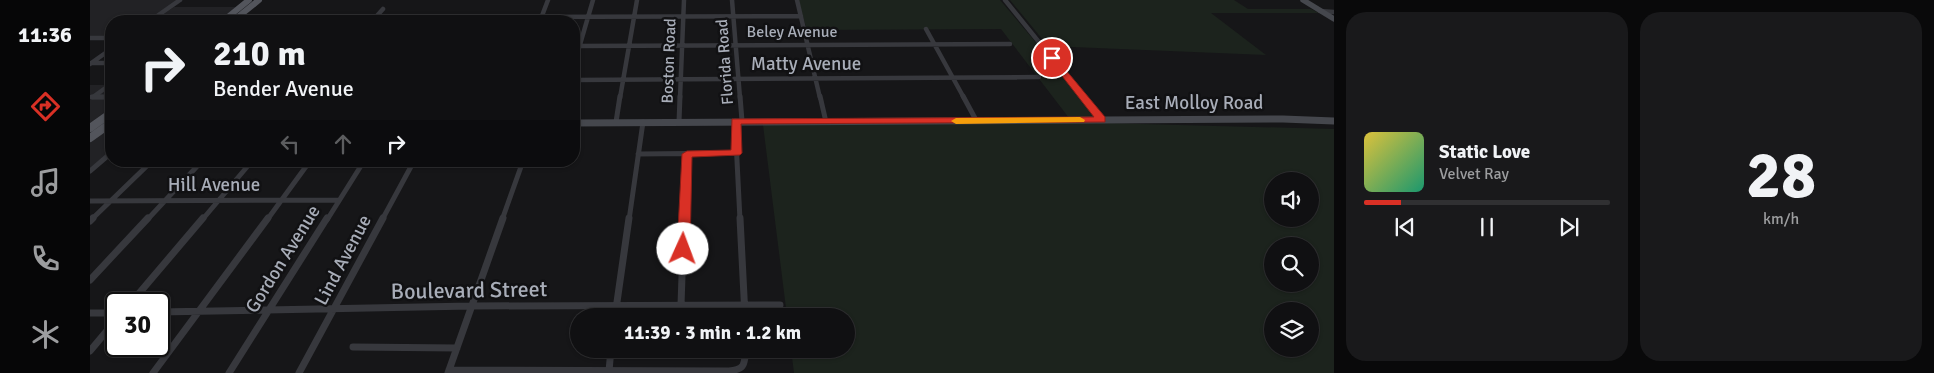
<!DOCTYPE html>
<meta charset="utf-8">
<style>
:root{--surface:#101012;--page:#19191b;--text:#f1f3f6;--muted:#9c9d9f;--line:#303032;--accent:#d93025}
body{margin:0;font-family:Signika,sans-serif;background:var(--page);color:var(--text);height:100vh;display:flex;flex-direction:column;font-size:19px;white-space:nowrap}
*{box-sizing:border-box;margin:0}
p{font-size:16px;color:var(--muted)}
.icon{flex:none;width:28px;height:28px;fill:none;stroke:currentColor;stroke-width:2;stroke-linecap:round;stroke-linejoin:round}
.map{position:relative;flex:1;overflow:hidden}
.side{display:flex;flex-direction:column;gap:12px;padding:12px;background:#09090a;width:600px}
.side>*{flex:none}
.guide{position:absolute;left:15px;top:15px;width:475px;height:152px;border-radius:20px;box-shadow:0 1px 4px #0004,0 0 0 1px var(--line);background:#101012;color:var(--text);overflow:hidden}
.fabs{position:absolute;left:1174px;top:172px;display:grid;gap:10px}
.fabs a{display:grid;place-items:center;width:55px;height:55px;border-radius:50%;background:var(--surface);box-shadow:0 1px 4px #0004,0 0 0 1px var(--line);font-size:25px}
.speed{position:absolute;left:15px;top:292px;display:flex;gap:10px;font-size:25px;font-weight:700;text-align:center}
.speed>*{display:grid;place-content:center;width:65px;height:65px;border-radius:50%;background:var(--surface);box-shadow:0 1px 4px #0004,0 0 0 1px var(--line);line-height:1}
.speed .limit{border:2px solid #111;border-radius:8px;background:#fff;color:#111}
.pin{position:absolute;display:grid;place-items:center;width:42px;height:42px;color:#fff;margin:-21px;border:2px solid #fff;border-radius:50%;box-shadow:0 1px 5px #0007}
.me{position:absolute;width:55px;margin:-28px;rotate:2deg;stroke-linejoin:round;filter:drop-shadow(0 0 4px #0008)}
.turn{display:flex;align-items:center;gap:18px;height:105px;padding:0 25px;font-size:22px}
.turn .icon{width:65px;height:65px;stroke-width:2.5}
.turn b{display:block;font-size:35px;line-height:42px}
.lanes{display:flex;align-items:center;height:48px;padding:0 25px;background:#0003;justify-content:center;gap:25px;direction:ltr}
.lanes .off{opacity:.35}
.side .widget{flex:1;display:flex;flex-direction:column;justify-content:center;gap:8px;min-width:0;padding:0 18px;border-radius:20px;background:var(--page)}
.side .dial{align-items:center;gap:0}
.dial b{font-size:65px;line-height:1}
.song{display:flex;align-items:center;gap:15px}
.cover{width:60px;height:60px;border-radius:8px;background:linear-gradient(135deg,hsl(50 70% 55%),hsl(160 70% 35%))}
.played{height:5px;border-radius:2px;background:linear-gradient(90deg,var(--accent) 15%,var(--line) 15%)}
.keys{display:flex;justify-content:space-around;direction:ltr}
.side .tiles{flex:1;display:grid;gap:12px;grid-template-columns:repeat(2,1fr)}
.trip{position:absolute;left:480px;top:308px;width:285px;height:50px;border-radius:25px;background:var(--surface);box-shadow:0 1px 4px #0004,0 0 0 1px var(--line);font-weight:800;line-height:50px;text-align:center}
main{display:flex;flex:1;min-height:0}
.dock{display:flex;flex-direction:column;width:90px;justify-content:space-around;align-items:center;background:#060607;color:var(--muted)}
.dock .icon{width:35px;height:35px}
.dock .active{color:var(--accent)}
.dock b{font-size:22px;color:var(--text)}
.map>svg:first-child{display:block}
</style>
<main>
<nav class="dock">
<b>11:36</b>
<svg class="icon active" aria-label="directions" viewBox="0 0 24 24"><path d="M12 3l9 9-9 9-9-9zM9 14v-3h6M13 9l2 2-2 2"/></svg>
<svg class="icon" aria-label="music" viewBox="0 0 24 24"><path d="M9 18V5l10-2v13"/><circle cx="6" cy="18" r="3"/><circle cx="16" cy="16" r="3"/></svg>
<svg class="icon" aria-label="phone" viewBox="0 0 24 24"><path d="M5 4h4l2 5-3 2q2 4 5 5l2-3 5 2v4C11 20 4 13 5 4z"/></svg>
<svg class="icon" aria-label="climate" viewBox="0 0 24 24"><path d="M12 3v18M4 7l16 10M4 17L20 7"/></svg>
</nav>
<div class="map">
<svg width="1244" height="373" viewBox="0 0 1244 373">
<rect width="100%" height="100%" fill="#161618"/>
<!-- built -->
<path fill="#222225" d="M 0,0 L 88,0 L 58,21 L 21,21 L 21,36 L 0,37 Z
M 84,7 L 146,7 L 129,21 L 63,21 Z
M 21,82 L 21,108 L 0,123 L 0,85 L 17,85 Z
M 21,126 L 21,150 L 0,168 L 0,140 Z"/>
<!-- green -->
<path fill="#1c231d" fill-rule="evenodd" d="M 708,0 L 910,0 L 1009,117 L 979,118 L 911,29 L 717,30 Z
M 920,0 L 1144,0 L 1158,9 L 1221,9 L 1229,13 L 1121,13 L 1176,55 L 958,46 Z
M 1014,123 L 1244,129 L 1244,373 L 704,373 L 701,349 L 756,349 L 756,316 L 697,316 L 673,125 ZM 1182,181 L 1220,181 L 1220,219 L 1182,219 ZM 1182,246 L 1220,246 L 1220,284 L 1182,284 ZM 1182,311 L 1220,311 L 1220,349 L 1182,349 Z"/>
<g fill="none" stroke-linecap="round" stroke-linejoin="round">
<!-- street-far2 -->
<path stroke="#37383d" stroke-width="4.5" d="M 642,0 L 650,98
M 707,0 L 730,98
M 915,0 L 994,98
M 1230,11 L 1244,12
M 144,18 L 711,16
M 285,18 L 293,9
M 60,21 L 90,0
M 450,21 L 458,0
M 836,29 L 874,98
M 0,38 L 21,38
M 484,46 L 920,44
M 1,63 L 21,63
M 0,64 L 21,49
M 484,65 L 503,0
M 484,80 L 949,77
M 2,97 L 21,97
M 3,97 L 21,84
M 530,98 L 547,0
M 590,98 L 594,0"/>
<!-- street-far1 -->
<path stroke="#37383d" stroke-width="5" d="M 650,96 L 652,121
M 730,96 L 736,122
M 873,96 L 886,120
M 993,96 L 1012,120
M 2,97 L 21,97
M 645,121 L 650,220
M 526,122 L 530,96
M 589,122 L 590,96
M 548,154 L 647,153
M 0,171 L 21,153
M 0,201 L 249,200
M 1,220 L 62,161
M 57,220 L 112,161
M 112,220 L 162,161
M 177,220 L 220,161
M 237,220 L 274,161
M 292,220 L 324,161
M 412,220 L 433,161
M 539,220 L 553,122
M 594,220 L 597,154"/>
<!-- street -->
<path stroke="#37383d" stroke-width="7" d="M 650,218 L 655,316
M 0,221 L 3,218
M 0,280 L 58,218
M 40,304 L 113,218
M 591,305 L 594,218
M 69,312 L 381,306 L 690,305
M 0,313 L 26,313
M 525,316 L 539,218
M 263,347 L 367,348
M 0,351 L 26,320
M 359,370 L 639,371 C 656,369 654,364 656,349
M 519,371 L 521,349
M 63,373 L 178,218
M 139,373 L 237,218
M 209,373 L 293,218
M 358,373 L 413,218"/>
<!-- secondary-far1 -->
<path stroke="#45474d" stroke-width="5.5" d="M 1213,0 L 1244,19"/>
<!-- secondary -->
<path stroke="#45474d" stroke-width="7" d="M 484,123 L 1193,119 L 1244,121"/>
<!-- primary-far1 -->
<path stroke="#53555c" stroke-width="6" d="M 133,21 L 159,0
M 143,21 L 169,0"/>
<!-- primary -->
<path stroke="#53555c" stroke-width="8" d="M 0,128 L 21,113
M 0,138 L 21,123"/>
</g>
<!-- route -->
<path fill="#d93025" stroke="#8d1f18" d="M 962,56 L 965,57 L 1015,117 L 1015,122 L 651,124 L 652,153 L 650,155 L 602,157 L 600,249 L 598,252 L 589,252 L 587,249 L 592,154 L 597,151 L 641,150 L 642,119 L 1004,117 L 958,58 Z"/>
<!-- slow -->
<path fill="#f59e0b" d="M 990,117 L 995,120 L 994,122 L 866,124 L 861,121 L 866,118 Z"/>
<g text-anchor="middle" dominant-baseline="central" stroke-width="5" stroke-linejoin="round" paint-order="stroke">
<!-- far-street labels -->
<g font-size="16" fill="#a8adb8" stroke="#111113">
<text x="702" y="32">Beley Avenue</text>
<text transform="translate(579 61) rotate(-88)">Boston Road</text>
<text transform="translate(635 62) rotate(-94)">Florida Road</text>
</g>
<!-- street labels -->
<g font-size="19" fill="#a8adb8" stroke="#111113">
<text x="716" y="64">Matty Avenue</text>
<text x="1104" y="103">East Molloy Road</text>
<text x="124" y="185">Hill Avenue</text>
<text transform="translate(193 259) rotate(-58)">Gordon Avenue</text>
<text transform="translate(253 260) rotate(-62)">Lind Avenue</text>
</g>
<!-- near-street labels -->
<g font-size="22" fill="#a8adb8" stroke="#111113">
<text transform="translate(379 290) rotate(-1)">Boulevard Street</text>
</g>
</g>
</svg>
<div class="fabs">
<a><svg class="icon" aria-label="sound" viewBox="0 0 24 24"><path d="M4 9h4l5-4v14l-5-4H4zM17 9q2 3 0 6"/></svg></a>
<a><svg class="icon" aria-label="search" viewBox="0 0 24 24"><circle cx="10" cy="10" r="6"/><path d="M15 15l6 6"/></svg></a>
<a><svg class="icon" aria-label="layers" viewBox="0 0 24 24"><path d="M12 4l9 5-9 5-9-5zM3 14l9 5 9-5"/></svg></a>
</div>
<div class="speed"><div class="limit">30</div></div>
<div class="pin" style="left:962px;top:58px;background:#d93025"><svg class="icon" aria-label="arrive" viewBox="0 0 24 24"><path d="M6 21V4h12l-3 4 3 4H6"/></svg></div>
<svg class="me" style="left:593px;top:249px" viewBox="-20 -20 40 40"><circle r="19" fill="#fff"/><path d="M0-13L10 11 0 6-10 11z" fill="#d93025"/></svg>
<div class="trip">11:39 · 3 min · 1.2 km</div>
<div class="guide">
<div class="turn"><svg class="icon" aria-label="right" viewBox="0 0 24 24"><path d="M7 20v-9h11M14 6l5 5-5 5"/></svg><div><b>210 m</b>Bender Avenue</div></div>
<div class="lanes"><svg class="icon off" aria-label="left" viewBox="0 0 24 24"><path d="M17 20v-9H6M10 6l-5 5 5 5"/></svg><svg class="icon off" aria-label="ahead" viewBox="0 0 24 24"><path d="M12 20V5M6 11l6-6 6 6"/></svg><svg class="icon" aria-label="right" viewBox="0 0 24 24"><path d="M7 20v-9h11M14 6l5 5-5 5"/></svg></div>
</div>
</div>
<section class="side">
<div class="tiles">
<div class="widget">
<div class="song"><i class="cover"></i><div><b>Static Love</b><p>Velvet Ray</p></div></div>
<div class="played"></div>
<div class="keys"><svg class="icon" aria-label="previous" viewBox="0 0 24 24"><path d="M18 5L8 12l10 7zM5 5v14"/></svg><svg class="icon" aria-label="pause" viewBox="0 0 24 24"><path d="M8 5v14M16 5v14"/></svg><svg class="icon" aria-label="next" viewBox="0 0 24 24"><path d="M6 5l10 7-10 7zM19 5v14"/></svg></div>
</div>
<div class="widget dial"><b>28</b><p>km/h</p></div>
</div>
</section>
</main>
